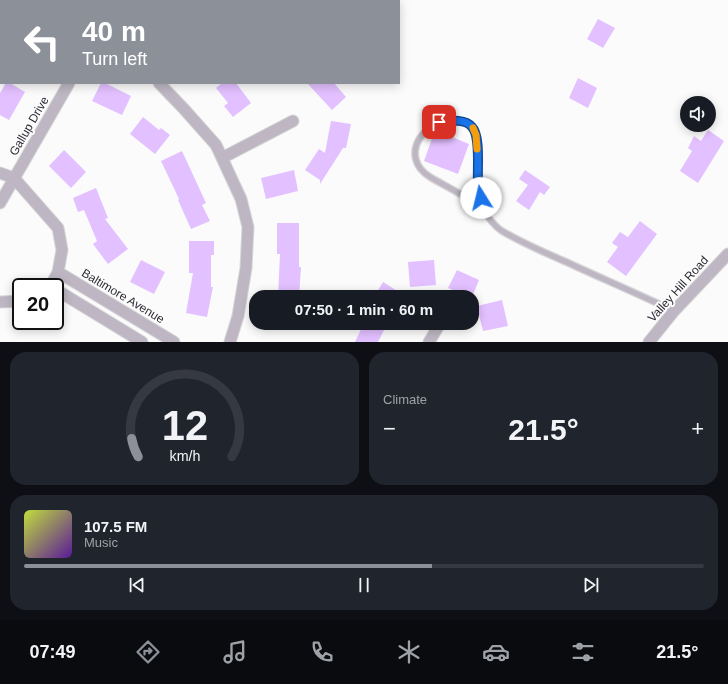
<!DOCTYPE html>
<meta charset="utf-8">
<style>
:root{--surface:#171b24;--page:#20242c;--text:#f1f3f6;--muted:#9ea1a6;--line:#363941;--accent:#8c9099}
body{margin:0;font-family:Helvetica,sans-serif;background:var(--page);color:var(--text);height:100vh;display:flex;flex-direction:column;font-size:15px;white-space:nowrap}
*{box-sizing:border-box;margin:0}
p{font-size:13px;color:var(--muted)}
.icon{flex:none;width:22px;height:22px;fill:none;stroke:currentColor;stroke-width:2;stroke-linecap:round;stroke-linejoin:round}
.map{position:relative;height:342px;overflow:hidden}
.side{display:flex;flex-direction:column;gap:10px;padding:10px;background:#0d0f14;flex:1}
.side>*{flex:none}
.guide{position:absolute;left:0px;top:0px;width:400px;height:84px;box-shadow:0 2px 10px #0003;background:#8c9099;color:#fff;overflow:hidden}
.fabs{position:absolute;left:680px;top:96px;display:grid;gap:8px}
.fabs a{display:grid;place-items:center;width:36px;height:36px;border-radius:50%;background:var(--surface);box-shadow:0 2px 10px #0003;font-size:20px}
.speed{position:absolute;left:12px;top:278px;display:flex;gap:8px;font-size:20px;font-weight:700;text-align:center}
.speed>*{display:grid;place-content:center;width:52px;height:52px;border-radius:50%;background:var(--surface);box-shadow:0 2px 10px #0003;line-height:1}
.speed .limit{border:2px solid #111;border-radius:6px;background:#fff;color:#111}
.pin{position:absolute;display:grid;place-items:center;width:34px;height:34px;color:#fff;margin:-17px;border-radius:8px;box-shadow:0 2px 6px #0006}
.me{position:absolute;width:44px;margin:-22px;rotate:351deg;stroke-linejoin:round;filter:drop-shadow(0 0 3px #0008)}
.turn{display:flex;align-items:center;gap:14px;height:84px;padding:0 16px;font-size:18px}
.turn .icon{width:52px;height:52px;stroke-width:2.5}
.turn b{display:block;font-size:28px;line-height:34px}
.big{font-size:30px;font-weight:800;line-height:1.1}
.side .card{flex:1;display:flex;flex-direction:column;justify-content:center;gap:6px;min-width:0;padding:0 14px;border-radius:16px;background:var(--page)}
.side .dial{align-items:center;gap:0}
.dial svg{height:104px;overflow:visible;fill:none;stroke:var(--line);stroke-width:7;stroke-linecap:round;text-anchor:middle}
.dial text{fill:var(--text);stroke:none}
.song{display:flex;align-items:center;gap:12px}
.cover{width:48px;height:48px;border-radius:6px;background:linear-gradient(135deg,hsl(70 70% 55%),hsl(270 70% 35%))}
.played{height:4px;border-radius:2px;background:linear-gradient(90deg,var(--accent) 60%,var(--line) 60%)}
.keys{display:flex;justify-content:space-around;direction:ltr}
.heat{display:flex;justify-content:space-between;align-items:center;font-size:22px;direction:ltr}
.side .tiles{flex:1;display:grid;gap:10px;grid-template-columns:1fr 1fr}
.card:last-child{grid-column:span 2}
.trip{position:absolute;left:249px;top:290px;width:230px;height:40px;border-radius:16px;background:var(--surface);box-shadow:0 2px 10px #0003;font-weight:800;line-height:40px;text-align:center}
.dock{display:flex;height:64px;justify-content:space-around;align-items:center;background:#090b0e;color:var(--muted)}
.dock .icon{width:28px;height:28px}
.dock .selected{color:var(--accent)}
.dock b{font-size:18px;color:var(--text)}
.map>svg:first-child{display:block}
</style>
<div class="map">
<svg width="728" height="342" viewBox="0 0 728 342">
<rect width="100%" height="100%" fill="#fbfbfb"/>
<!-- building -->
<path fill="#e3c0ff" d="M 598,19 L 615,28 L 603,48 L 587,39 Z
M 578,78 L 597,88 L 588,108 L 569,98 Z
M 6,83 L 10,83 L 25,92 L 9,120 L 0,115 L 0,93 Z
M 101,83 L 105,83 L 131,96 L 122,115 L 92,101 Z
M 222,83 L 236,83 L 251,103 L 233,117 L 224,106 L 228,103 L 216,88 Z
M 307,83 L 334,83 L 346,97 L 332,110 Z
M 143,117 L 159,130 L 161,128 L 170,135 L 155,154 L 130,134 Z
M 331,121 L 351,124 L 346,148 L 343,148 L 320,184 L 320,180 L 305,170 L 319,149 L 325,153 Z
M 435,130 L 469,144 L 458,174 L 424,161 Z
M 708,130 L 724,141 L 698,183 L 680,171 L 692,151 L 688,148 L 694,136 L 701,141 Z
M 64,150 L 86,172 L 71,188 L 49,166 Z
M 182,151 L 206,203 L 202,205 L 210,221 L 191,229 L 178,200 L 179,199 L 161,161 Z
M 294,170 L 298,191 L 266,199 L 261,178 Z
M 525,170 L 550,187 L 544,195 L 540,192 L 529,210 L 516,201 L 528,185 L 519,179 Z
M 96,188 L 108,218 L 105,219 L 128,249 L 108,264 L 93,244 L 97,241 L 84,210 L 78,212 L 73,198 Z
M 640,221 L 657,234 L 626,276 L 607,262 L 618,247 L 612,243 L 620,232 L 628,237 Z
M 277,223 L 299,223 L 299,267 L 301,267 L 299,297 L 278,297 L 280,254 L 277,254 Z
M 189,241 L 214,241 L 214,255 L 211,255 L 211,287 L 213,287 L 207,317 L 186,313 L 193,273 L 189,273 Z
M 141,260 L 165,272 L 154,294 L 130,282 Z
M 434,260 L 436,285 L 410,287 L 408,262 Z
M 457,270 L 479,280 L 472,297 L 468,297 L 448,288 Z
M 383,282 L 407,297 L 374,297 Z
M 502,300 L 508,326 L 483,331 L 477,306 Z
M 364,323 L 376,323 L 385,328 L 378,342 L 355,342 Z"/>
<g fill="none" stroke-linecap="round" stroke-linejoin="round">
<defs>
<path id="service" d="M 485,213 C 483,203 480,193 478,184 C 476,170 482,138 473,127 C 470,124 465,123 462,122 C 426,113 396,156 430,177 C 445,186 463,194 477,205 C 486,212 492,225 502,231 C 522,243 543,252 564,261 C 601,278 638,294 674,311"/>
<path id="minor" d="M 26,0 L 28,1
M 106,1 L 106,0
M 159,83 L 184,109 L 216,145 L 241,199 L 248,227 L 246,268 L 238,316 L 230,342
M 222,158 L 293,121
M 0,173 L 14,178 L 58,228 L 62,250 L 58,272 L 50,287
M 0,203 L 69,83
M 58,272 L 174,342
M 55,289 L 142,342
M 0,302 L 21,301
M 429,342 L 438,327
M 649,342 L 674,311 L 728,254"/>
</defs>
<!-- service casing -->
<use href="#service" stroke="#d6d5d7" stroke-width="8"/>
<!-- minor casing -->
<use href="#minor" stroke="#d6d5d7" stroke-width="13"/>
<!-- service -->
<use href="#service" stroke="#beb7c3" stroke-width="5.5"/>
<!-- minor -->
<use href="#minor" stroke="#beb7c3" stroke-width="11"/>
</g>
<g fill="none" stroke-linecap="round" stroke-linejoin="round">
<defs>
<path id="route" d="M 439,122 C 449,121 465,118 472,127 C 481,136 477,170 478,182 C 478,187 480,193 481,198"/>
</defs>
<!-- route casing -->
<use href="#route" stroke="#114b97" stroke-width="10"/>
<!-- route -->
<use href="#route" stroke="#1a73e8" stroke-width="7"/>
<!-- slow -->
<path stroke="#f59e0b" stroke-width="7" d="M 473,128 L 476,135 L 477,149"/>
</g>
<g text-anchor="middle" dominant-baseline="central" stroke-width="4" stroke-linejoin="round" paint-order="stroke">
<!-- street labels -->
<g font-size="12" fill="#2e2933" stroke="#fbfbfb">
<text transform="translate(29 126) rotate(-60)">Gallup Drive</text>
<text transform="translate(678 289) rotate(-48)">Valley Hill Road</text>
<text transform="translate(123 296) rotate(31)">Baltimore Avenue</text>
</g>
</g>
</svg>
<div class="fabs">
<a><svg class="icon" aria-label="sound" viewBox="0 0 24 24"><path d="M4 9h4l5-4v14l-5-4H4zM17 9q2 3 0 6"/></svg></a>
</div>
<div class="speed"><div class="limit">20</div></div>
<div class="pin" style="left:439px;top:122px;background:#d93025"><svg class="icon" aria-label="arrive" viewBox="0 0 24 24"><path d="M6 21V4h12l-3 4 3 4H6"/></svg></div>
<svg class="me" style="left:481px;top:198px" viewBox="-20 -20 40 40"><circle r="19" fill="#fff"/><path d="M0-13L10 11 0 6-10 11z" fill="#1a73e8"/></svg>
<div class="trip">07:50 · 1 min · 60 m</div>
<div class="guide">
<div class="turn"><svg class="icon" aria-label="left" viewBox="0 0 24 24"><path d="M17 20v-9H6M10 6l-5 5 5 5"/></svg><div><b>40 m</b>Turn left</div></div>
</div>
</div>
<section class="side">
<div class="tiles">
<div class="card dial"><svg viewBox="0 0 100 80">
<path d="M14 69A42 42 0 1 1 86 69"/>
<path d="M14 69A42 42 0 0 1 9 55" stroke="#8c9099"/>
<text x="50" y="56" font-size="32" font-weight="700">12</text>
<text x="50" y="72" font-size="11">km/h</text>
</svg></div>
<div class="card"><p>Climate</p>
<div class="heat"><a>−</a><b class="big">21.5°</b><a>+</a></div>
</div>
<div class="card">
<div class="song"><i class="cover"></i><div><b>107.5 FM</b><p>Music</p></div></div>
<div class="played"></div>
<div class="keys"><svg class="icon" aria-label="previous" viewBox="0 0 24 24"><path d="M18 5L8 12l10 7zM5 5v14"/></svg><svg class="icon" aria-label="pause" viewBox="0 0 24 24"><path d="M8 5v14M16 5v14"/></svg><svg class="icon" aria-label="next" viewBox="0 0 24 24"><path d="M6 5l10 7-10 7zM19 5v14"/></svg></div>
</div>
</div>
</section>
<nav class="dock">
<b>07:49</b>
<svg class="icon selected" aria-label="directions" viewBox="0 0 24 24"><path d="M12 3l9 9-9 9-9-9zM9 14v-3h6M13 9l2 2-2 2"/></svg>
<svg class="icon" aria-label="music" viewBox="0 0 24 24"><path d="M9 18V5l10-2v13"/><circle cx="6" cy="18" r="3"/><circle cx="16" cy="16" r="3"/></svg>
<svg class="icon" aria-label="phone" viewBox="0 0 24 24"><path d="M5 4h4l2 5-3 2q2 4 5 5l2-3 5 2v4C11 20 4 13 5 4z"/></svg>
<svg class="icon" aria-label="climate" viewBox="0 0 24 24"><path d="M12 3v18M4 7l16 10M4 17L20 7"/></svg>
<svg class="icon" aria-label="car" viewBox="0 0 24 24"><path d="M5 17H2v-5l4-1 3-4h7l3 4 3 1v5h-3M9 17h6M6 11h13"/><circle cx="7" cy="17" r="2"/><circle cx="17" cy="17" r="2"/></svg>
<svg class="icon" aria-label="filters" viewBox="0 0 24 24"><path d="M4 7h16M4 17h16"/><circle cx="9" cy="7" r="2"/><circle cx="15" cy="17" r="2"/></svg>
<b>21.5°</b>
</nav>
